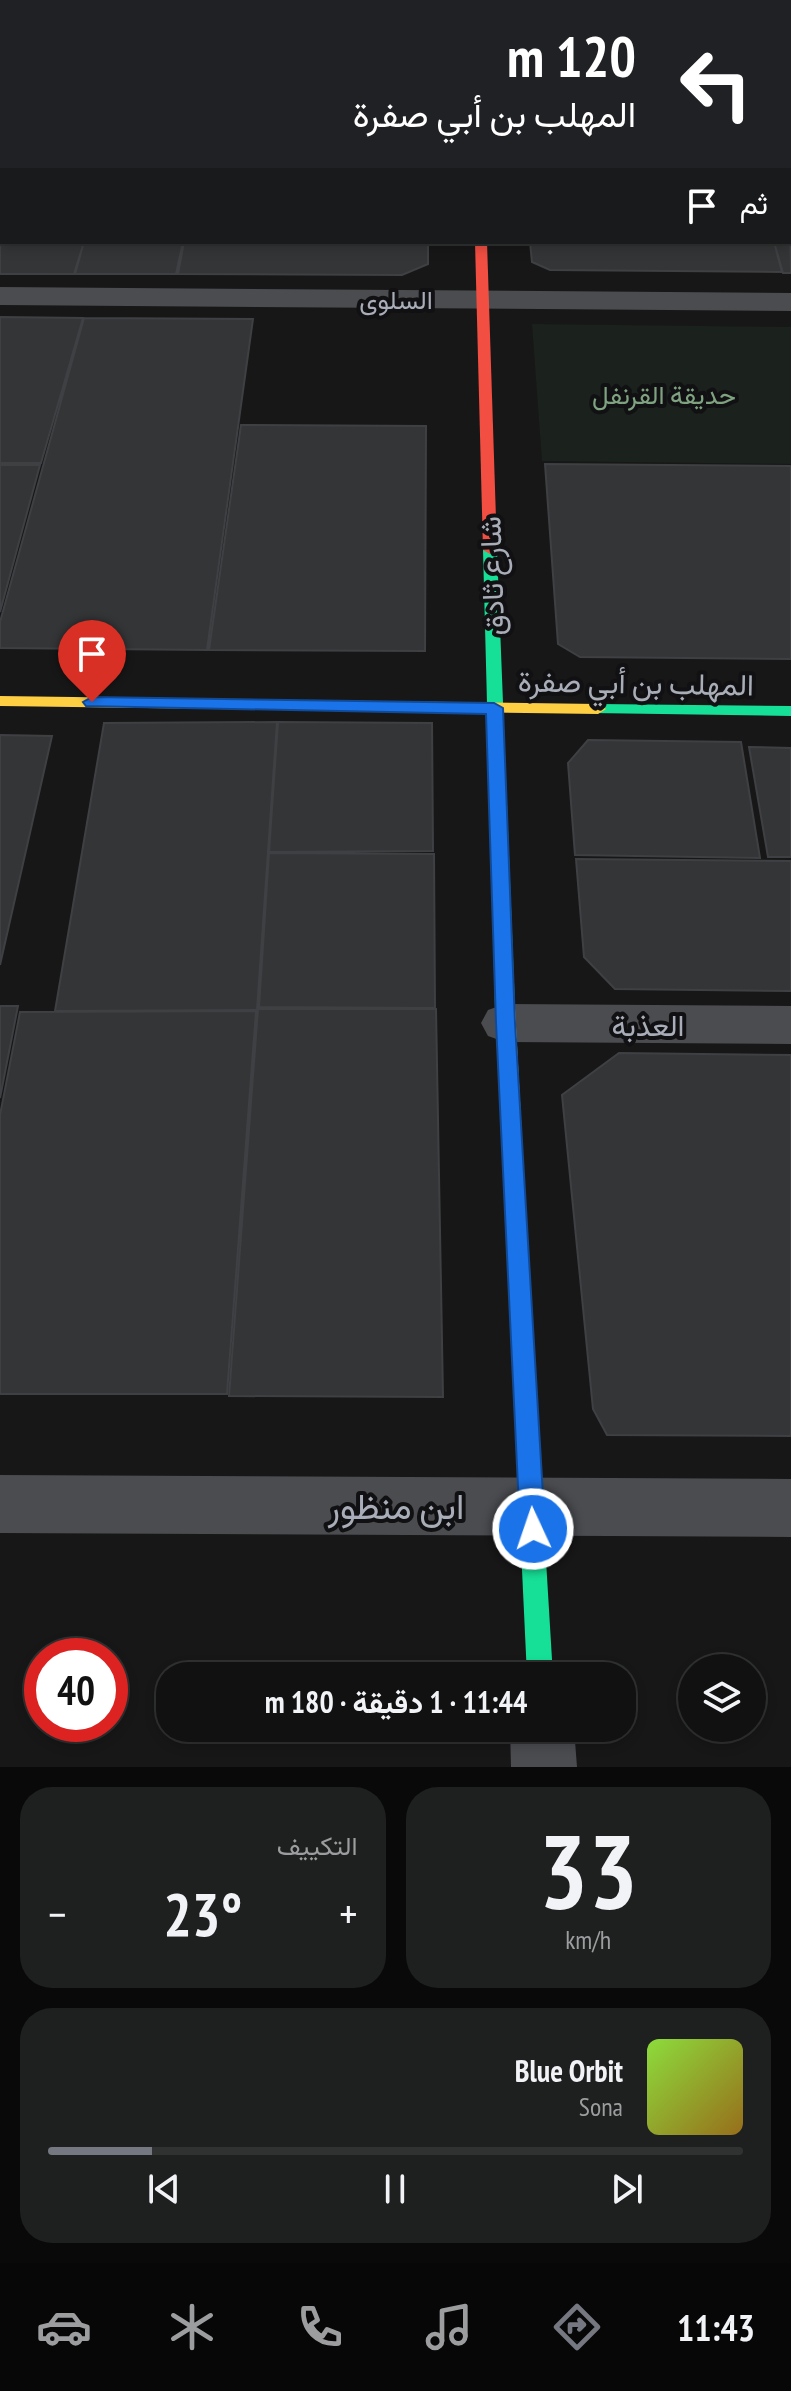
<!DOCTYPE html>
<html lang="ar">
<meta charset="utf-8">
<style>
:root{--surface:#111;--page:#1e1f1f;--text:#f1f3f6;--muted:#9c9d9f;--line:#303131;--accent:#757880}
body{margin:0;font-family:"PT Sans Narrow",Vazirmatn,sans-serif;background:var(--page);color:var(--text);direction:rtl;height:100vh;display:flex;flex-direction:column;font-size:30px;white-space:nowrap}
*{box-sizing:border-box;margin:0}
p{font-size:26px;color:var(--muted)}
.icon{flex:none;width:44px;height:44px;fill:none;stroke:currentColor;stroke-width:2;stroke-linecap:round;stroke-linejoin:round}
.map{position:relative;height:1767px;overflow:hidden;direction:ltr}
.details{display:flex;flex-direction:column;gap:20px;padding:20px;background:#090909;flex:1}
.details>*{flex:none}
.guide{position:absolute;left:0px;top:0px;width:792px;height:244px;box-shadow:0 4px 12px #0003,0 0 0 2px var(--line);direction:rtl;background:#202124;color:#fff;overflow:hidden}
.controls{position:absolute;left:678px;top:1654px;display:grid;gap:16px}
.controls a{display:grid;place-items:center;width:88px;height:88px;border-radius:50%;background:var(--surface);box-shadow:0 4px 12px #0003,0 0 0 2px var(--line);font-size:40px}
.speed{position:absolute;left:24px;top:1638px;display:flex;gap:16px;font-size:40px;font-weight:700;text-align:center}
.speed>*{display:grid;place-content:center;width:104px;height:104px;border-radius:50%;background:var(--surface);box-shadow:0 4px 12px #0003,0 0 0 2px var(--line);line-height:1}
.speed .limit{border:12px solid #d22;background:#fff;color:#111}
.pin{position:absolute;display:grid;place-items:center;width:68px;height:68px;color:#fff;margin:-82px -34px;border-radius:50% 50% 50% 0;rotate:-45deg;box-shadow:0 0 8px #0007}
.pin .icon{rotate:45deg}
.me{position:absolute;width:88px;margin:-44px;rotate:357deg;stroke-linejoin:round;filter:drop-shadow(0 0 6px #0008)}
.turn{display:flex;align-items:center;gap:28px;height:168px;padding:0 24px;font-size:36px}
.turn .icon{width:104px;height:104px;stroke-width:2.5}
.turn b{display:block;font-size:56px;line-height:68px}
.then{display:flex;align-items:center;height:76px;padding:0 24px;background:#0003;gap:16px;font-size:30px}
.big{font-size:60px;font-weight:700;line-height:1.1}
.details .tile{flex:1;display:flex;flex-direction:column;justify-content:center;gap:12px;min-width:0;padding:0 28px;border-radius:32px;background:var(--page)}
.details .dial{align-items:center;gap:0}
.dial b{font-size:104px;line-height:1}
.song{display:flex;align-items:center;gap:24px}
.cover{width:96px;height:96px;border-radius:12px;background:linear-gradient(135deg,hsl(90 70% 55%),hsl(40 70% 35%))}
.played{height:8px;border-radius:4px;background:linear-gradient(90deg,var(--accent) 15%,var(--line) 15%)}
.keys{display:flex;justify-content:space-around;direction:ltr}
.heat{display:flex;justify-content:space-between;align-items:center;font-size:44px;direction:ltr}
.details .tiles{flex:1;display:grid;gap:20px;grid-template-columns:1fr 1fr}
.tile:last-child{grid-column:span 2}
.trip{position:absolute;left:156px;top:1662px;width:480px;height:80px;border-radius:32px;background:var(--surface);box-shadow:0 4px 12px #0003,0 0 0 2px var(--line);font-weight:700;line-height:80px;text-align:center;direction:rtl}
.tab-bar{display:flex;height:128px;justify-content:space-around;align-items:center;background:#070707;color:var(--muted)}
.tab-bar .icon{width:56px;height:56px}
.tab-bar .on{color:var(--accent)}
.tab-bar b{font-size:36px;color:var(--text)}
.map>svg:first-child{display:block}
</style>
<div class="map">
<svg width="791" height="1767" viewBox="0 0 791 1767">
<rect width="100%" height="100%" fill="#171717"/>
<!-- green -->
<path fill="#1b211c" d="M 532,324 L 791,327 L 791,464 L 542,461 Z"/>
<!-- building -->
<path fill="#343537" stroke="#3f4043" stroke-width="2" d="M 232,0 L 438,0 L 438,2 L 232,2 Z
M 668,0 L 742,0 L 742,2 L 668,2 Z
M 0,214 L 2,242 L 84,242 L 74,274 L 0,274 Z
M 790,216 L 791,273 L 783,273 L 774,242 L 790,242 Z
M 84,242 L 183,242 L 176,274 L 75,274 Z
M 184,242 L 428,242 L 428,264 L 402,275 L 178,274 Z
M 530,242 L 774,242 L 782,272 L 550,270 L 532,262 Z
M 0,317 L 83,318 L 41,463 L 0,463 Z
M 84,318 L 253,319 L 207,650 L 0,648 L 0,622 Z
M 241,425 L 426,426 L 425,651 L 209,650 Z
M 545,464 L 791,466 L 791,659 L 580,657 L 558,644 Z
M 0,465 L 40,465 L 0,612 Z
M 277,722 L 257,1010 L 55,1011 L 104,723 Z
M 278,722 L 432,723 L 433,851 L 269,852 Z
M 0,735 L 52,736 L 0,965 Z
M 588,740 L 741,742 L 760,858 L 575,855 L 568,763 Z
M 749,747 L 791,748 L 791,857 L 768,857 Z
M 269,853 L 434,854 L 435,1008 L 259,1007 Z
M 576,859 L 791,861 L 791,991 L 615,989 L 584,957 Z
M 0,1006 L 18,1006 L 0,1098 Z
M 258,1009 L 436,1009 L 443,1397 L 229,1396 Z
M 256,1011 L 227,1394 L 0,1394 L 0,1115 L 20,1012 Z
M 619,1053 L 791,1055 L 791,1436 L 607,1435 L 593,1409 L 562,1095 Z"/>
<g fill="none" stroke-linecap="round" stroke-linejoin="round">
<!-- street -->
<path fill="#4b4c50" fill-rule="evenodd" d="M 461,0 L 483,0 L 483,2 L 461,2 Z
M 0,45 L 2,45 L 2,59 L 0,59 Z
M 790,50 L 791,50 L 791,64 L 790,64 Z
M 790,155 L 791,155 L 791,171 L 790,171 Z
M 0,287 L 791,293 L 791,311 L 0,305 Z
M 505,1004 L 791,1006 L 791,1044 L 505,1042 L 488,1036 L 481,1023 L 488,1010 Z
M 0,1475 L 791,1479 L 791,1537 L 0,1533 Z
M 510,1728 L 574,1728 L 577,1767 L 511,1767 Z"/>
<!-- fast -->
<path fill="#16e098" fill-rule="evenodd" d="M 490,546 L 497,550 L 515,1008 L 512,1013 L 498,1013 L 495,1008 L 483,550 Z
M 598,704 L 791,706 L 791,716 L 592,713 L 590,709 L 592,705 Z
M 524,1367 L 532,1370 L 535,1378 L 553,1676 L 527,1676 L 513,1378 L 516,1370 Z"/>
<!-- slow -->
<path fill="#ffcf43" fill-rule="evenodd" d="M 0,696 L 598,704 L 606,709 L 598,714 L 0,706 Z
M 505,1000 L 512,1003 L 515,1008 L 535,1378 L 532,1386 L 524,1389 L 516,1386 L 513,1378 L 495,1008 L 498,1003 Z"/>
<!-- jam -->
<path fill="#f24e42" fill-rule="evenodd" d="M 475,242 L 487,242 L 497,550 L 490,554 L 483,550 Z"/>
</g>
<!-- route -->
<path fill="#1a73e8" stroke="#114b97" stroke-width="2" d="M 92,697 L 494,703 L 503,708 L 515,1023 L 545,1529 L 541,1538 L 533,1542 L 524,1538 L 520,1529 L 496,1023 L 486,714 L 86,706 L 83,702 Z"/>
<g text-anchor="middle" dominant-baseline="central" stroke-width="8" stroke-linejoin="round" paint-order="stroke">
<!-- far-street labels -->
<g font-size="26" fill="#a8adb8" stroke="#111113">
<text x="396" y="299">السلوى</text>
</g>
<!-- far-park labels -->
<g font-size="26" fill="#7fa381" stroke="#111113">
<text x="664" y="394">حديقة القرنفل</text>
</g>
<!-- street labels -->
<g font-size="30" fill="#a8adb8" stroke="#111113">
<text transform="translate(491 576) rotate(-92)">شارع ثادق</text>
<text transform="translate(636 682) rotate(1)">المهلب بن أبي صفرة</text>
<text x="648" y="1024">العذبة</text>
</g>
<!-- near-street labels -->
<g font-size="36" fill="#a8adb8" stroke="#111113">
<text x="396" y="1505">ابن منظور</text>
</g>
</g>
</svg>
<div class="controls">
<a><svg class="icon" aria-label="layers" viewBox="0 0 24 24"><path d="M12 4l9 5-9 5-9-5zM3 14l9 5 9-5"/></svg></a>
</div>
<div class="speed"><div class="limit">40</div></div>
<div class="pin" style="left:92px;top:702px;background:#d93025"><svg class="icon" aria-label="arrive" viewBox="0 0 24 24"><path d="M6 21V4h12l-3 4 3 4H6"/></svg></div>
<svg class="me" style="left:533px;top:1529px" viewBox="-20 -20 40 40"><circle r="17" fill="#1a73e8" stroke="#fff" stroke-width="3"/><path d="M0-11L8 9 0 5-8 9z" fill="#fff"/></svg>
<div class="trip">11:44 · 1 دقيقة · 180 m</div>
<div class="guide">
<div class="turn"><svg class="icon" aria-label="left" viewBox="0 0 24 24"><path d="M17 20v-9H6M10 6l-5 5 5 5"/></svg><div><b>120 m</b>المهلب بن أبي صفرة</div></div>
<div class="then">ثم<svg class="icon" aria-label="arrive" viewBox="0 0 24 24"><path d="M6 21V4h12l-3 4 3 4H6"/></svg></div>
</div>
</div>
<section class="details">
<div class="tiles">
<div class="tile dial"><b>33</b><p>km/h</p></div>
<div class="tile"><p>التكييف</p>
<div class="heat"><a>−</a><b class="big">23°</b><a>+</a></div>
</div>
<div class="tile">
<div class="song"><i class="cover"></i><div><b>Blue Orbit</b><p>Sona</p></div></div>
<div class="played"></div>
<div class="keys"><svg class="icon" aria-label="previous" viewBox="0 0 24 24"><path d="M18 5L8 12l10 7zM5 5v14"/></svg><svg class="icon" aria-label="pause" viewBox="0 0 24 24"><path d="M8 5v14M16 5v14"/></svg><svg class="icon" aria-label="next" viewBox="0 0 24 24"><path d="M6 5l10 7-10 7zM19 5v14"/></svg></div>
</div>
</div>
</section>
<nav class="tab-bar">
<b>11:43</b>
<svg class="icon on" aria-label="directions" viewBox="0 0 24 24"><path d="M12 3l9 9-9 9-9-9zM9 14v-3h6M13 9l2 2-2 2"/></svg>
<svg class="icon" aria-label="music" viewBox="0 0 24 24"><path d="M9 18V5l10-2v13"/><circle cx="6" cy="18" r="3"/><circle cx="16" cy="16" r="3"/></svg>
<svg class="icon" aria-label="phone" viewBox="0 0 24 24"><path d="M5 4h4l2 5-3 2q2 4 5 5l2-3 5 2v4C11 20 4 13 5 4z"/></svg>
<svg class="icon" aria-label="climate" viewBox="0 0 24 24"><path d="M12 3v18M4 7l16 10M4 17L20 7"/></svg>
<svg class="icon" aria-label="car" viewBox="0 0 24 24"><path d="M5 17H2v-5l4-1 3-4h7l3 4 3 1v5h-3M9 17h6M6 11h13"/><circle cx="7" cy="17" r="2"/><circle cx="17" cy="17" r="2"/></svg>
</nav>
